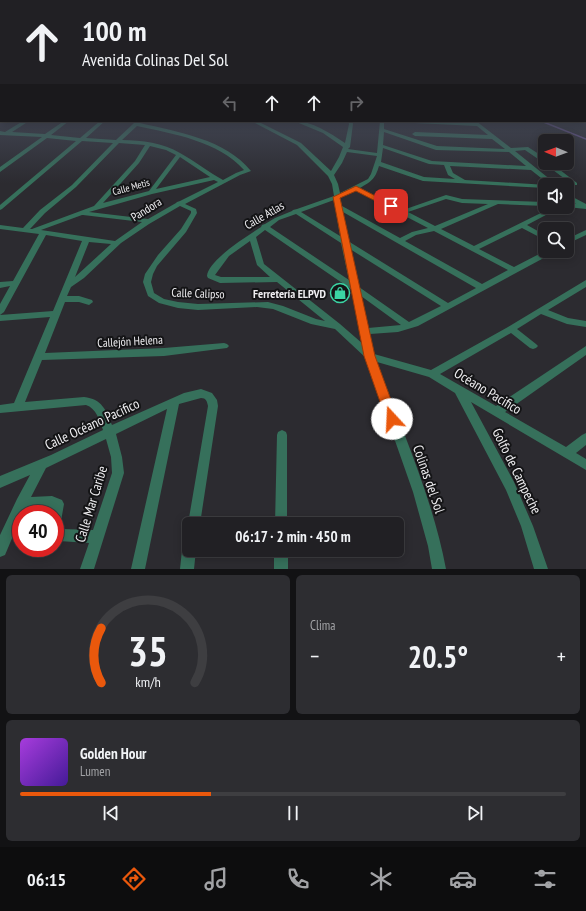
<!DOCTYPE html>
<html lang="es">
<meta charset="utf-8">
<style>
:root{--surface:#212024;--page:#2d2d31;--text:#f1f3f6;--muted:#a2a3a6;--line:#3e3e41;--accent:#ea580c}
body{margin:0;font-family:"PT Sans Narrow",sans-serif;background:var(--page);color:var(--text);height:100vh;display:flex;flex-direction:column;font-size:15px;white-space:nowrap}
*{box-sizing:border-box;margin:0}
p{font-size:13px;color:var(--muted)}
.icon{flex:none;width:22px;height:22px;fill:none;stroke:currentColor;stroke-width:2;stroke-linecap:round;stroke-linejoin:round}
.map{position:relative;height:569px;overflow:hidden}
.sheet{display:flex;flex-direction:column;gap:6px;padding:6px;background:#121214;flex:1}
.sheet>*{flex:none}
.guide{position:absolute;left:0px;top:0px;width:586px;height:122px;box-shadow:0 2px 10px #0003,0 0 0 1px var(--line);background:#212024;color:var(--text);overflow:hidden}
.needle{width:26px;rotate:271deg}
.controls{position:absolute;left:538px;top:134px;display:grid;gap:8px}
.controls a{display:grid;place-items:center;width:36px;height:36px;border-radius:6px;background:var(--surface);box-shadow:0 2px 10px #0003,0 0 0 1px var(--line);font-size:20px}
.speed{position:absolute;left:12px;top:505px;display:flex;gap:8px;font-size:20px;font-weight:700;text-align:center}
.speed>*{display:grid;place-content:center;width:52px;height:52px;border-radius:50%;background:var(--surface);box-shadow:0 2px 10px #0003,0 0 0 1px var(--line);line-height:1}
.speed .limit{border:6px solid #d22;background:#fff;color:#111}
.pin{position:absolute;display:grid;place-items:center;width:34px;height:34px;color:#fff;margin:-17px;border-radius:8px;box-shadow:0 2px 6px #0006}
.me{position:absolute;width:44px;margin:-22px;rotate:340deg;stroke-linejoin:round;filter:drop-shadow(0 0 3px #0008)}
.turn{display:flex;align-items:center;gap:14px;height:84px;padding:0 16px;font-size:18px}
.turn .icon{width:52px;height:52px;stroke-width:2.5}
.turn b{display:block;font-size:28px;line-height:34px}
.lanes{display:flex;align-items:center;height:38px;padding:0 16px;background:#0003;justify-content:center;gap:20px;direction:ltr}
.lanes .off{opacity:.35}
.big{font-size:30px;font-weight:600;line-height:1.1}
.sheet .tile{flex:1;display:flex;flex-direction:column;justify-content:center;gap:6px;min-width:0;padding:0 14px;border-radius:6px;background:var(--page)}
.sheet .dial{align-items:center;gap:0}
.dial svg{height:104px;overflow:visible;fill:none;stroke:var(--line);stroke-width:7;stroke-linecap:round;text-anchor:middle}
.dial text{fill:var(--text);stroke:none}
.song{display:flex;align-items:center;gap:12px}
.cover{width:48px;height:48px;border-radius:6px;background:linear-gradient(135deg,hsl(280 70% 55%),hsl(260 70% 35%))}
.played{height:4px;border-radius:2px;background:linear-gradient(90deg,var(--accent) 35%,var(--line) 35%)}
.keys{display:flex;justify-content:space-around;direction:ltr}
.heat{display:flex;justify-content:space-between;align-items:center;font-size:22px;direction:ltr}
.sheet .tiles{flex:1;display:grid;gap:6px;grid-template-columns:1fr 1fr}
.tile:last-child{grid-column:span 2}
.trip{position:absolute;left:182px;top:517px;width:222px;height:40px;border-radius:6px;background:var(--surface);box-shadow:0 2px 10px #0003,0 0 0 1px var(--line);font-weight:600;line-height:40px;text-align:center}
.tabs{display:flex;height:64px;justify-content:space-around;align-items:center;background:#0d0d0e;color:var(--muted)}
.tabs .icon{width:28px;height:28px}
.tabs .active{color:var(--accent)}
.tabs b{font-size:18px;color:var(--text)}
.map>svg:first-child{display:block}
</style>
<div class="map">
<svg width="586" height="569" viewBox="0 0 586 569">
<rect width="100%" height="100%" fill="#2c2b30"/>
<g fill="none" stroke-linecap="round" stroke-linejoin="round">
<!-- stream -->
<path stroke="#6e5693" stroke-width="1.5" d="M 541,121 L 586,139"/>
<!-- minor -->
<path fill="#36705b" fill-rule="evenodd" d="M 585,115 L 586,115 L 586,118 L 585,118 Z
M 23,121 L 29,121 L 12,132 L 45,134 L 64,121 L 69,121 L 51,135 L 80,138 L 100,121 L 105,121 L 86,138 L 116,140 L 134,123 L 137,121 L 141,121 L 140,123 C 178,132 225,139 251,171 L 240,175 L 185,204 L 196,209 L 197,213 L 186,232 L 157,266 L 153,274 L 151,282 L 154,293 L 164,299 L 178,302 L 198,304 L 268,302 L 283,306 L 316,319 L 325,321 L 277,282 L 220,283 L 208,278 L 207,276 C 208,260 249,235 261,227 L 262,225 L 265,224 L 275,218 L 292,211 L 293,210 L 297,209 L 334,196 L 332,184 L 328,176 L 297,145 L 251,121 L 257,121 L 301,143 L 331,171 L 339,157 L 343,147 L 323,133 L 294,121 C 312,121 330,133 345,143 L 349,124 L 348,121 L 352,121 L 353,124 L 350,147 L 348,149 L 377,153 L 380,121 L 384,121 L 384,129 L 437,146 L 505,149 L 492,139 L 415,136 L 412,134 L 415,132 L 488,135 L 477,126 L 414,123 L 412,122 L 424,121 L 473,123 L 471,121 L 476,121 L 511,148 L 528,147 L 545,158 L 545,163 L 551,163 L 577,183 L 577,185 L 573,185 L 545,164 L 544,163 L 525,150 L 515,151 L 557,185 L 550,185 L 531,170 L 450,166 L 453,173 L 465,180 L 547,185 L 545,185 L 545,188 L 423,181 L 379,166 C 375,179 372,181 360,188 L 403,210 L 446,195 L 462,199 L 545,202 L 545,206 L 498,204 L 441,229 L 474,246 L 553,207 L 561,207 L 527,225 L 545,235 L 545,240 L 522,228 L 479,249 L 514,267 L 545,251 L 554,251 L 553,253 L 418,326 L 398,332 L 370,334 L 374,354 L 431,370 L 508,327 L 586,280 L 586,287 L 548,310 L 568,318 L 586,321 L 586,327 L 567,324 L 541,314 L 517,329 L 536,344 L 538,346 L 536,348 L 533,349 L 530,348 L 511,333 L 440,374 L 496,406 L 586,346 L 586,355 L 505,412 L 566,447 L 582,435 L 586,433 L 586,445 L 576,453 L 586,459 L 586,470 L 471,402 L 514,482 L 533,526 L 548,569 L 534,569 L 521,526 L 506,490 L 455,393 L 429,377 L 377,362 C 401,428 433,499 446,569 L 432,569 L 428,546 L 413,492 L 366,358 L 335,329 L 311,324 L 273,309 L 257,307 L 198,310 L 178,308 L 159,303 L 148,296 L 143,282 L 145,274 L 158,255 L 181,229 L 191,213 L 191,211 L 180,206 L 149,224 L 121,243 L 84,278 L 71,287 L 67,296 L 79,296 L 92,300 L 93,302 L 89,305 L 79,302 L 65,302 L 45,353 L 164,348 L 224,343 L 227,344 L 229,346 L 227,348 L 164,356 L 42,360 L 25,402 L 84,397 C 102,399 106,410 112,425 L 184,393 L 201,389 L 212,393 L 217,400 L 218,406 L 200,524 L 189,524 L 189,527 L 188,524 L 208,406 C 207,401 206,398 201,398 L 179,404 L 145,569 L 131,569 L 167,409 L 116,434 L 122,457 L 124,473 L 94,569 L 80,569 L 89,543 L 59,541 L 55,540 L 55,514 L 50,514 L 51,508 L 25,509 L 22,514 L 21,514 L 21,517 L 5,555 L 0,557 L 0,535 L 17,499 L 30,475 L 0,488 L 0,476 L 51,455 L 103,430 C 100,421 96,408 86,405 L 0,413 L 0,405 L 14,403 L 50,317 L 0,321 L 0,304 L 10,286 L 0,288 L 0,282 L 13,281 L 39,234 L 0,229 L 0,225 L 23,228 L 40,210 L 72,185 L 113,143 L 82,141 L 2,209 L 0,210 L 0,205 L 76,141 L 47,138 L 0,172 L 0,167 L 42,137 L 0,135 L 0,131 L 5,132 ZM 137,126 C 174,134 218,141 244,170 L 236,173 L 223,180 C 208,172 195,161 180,153 C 163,143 142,140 122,140 ZM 384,132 L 436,150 L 509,152 L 526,166 L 432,161 L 383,145 ZM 119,143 L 145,145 L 135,161 L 94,206 L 32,229 L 30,229 L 45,213 L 76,187 ZM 150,146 L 166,150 L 176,155 L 149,191 L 103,203 L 139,163 ZM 383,148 L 429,164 L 444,165 L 448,175 L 455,179 L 424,177 L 381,162 ZM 347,152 L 377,156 L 371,174 L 368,179 L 340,193 L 338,184 L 334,175 L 342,163 ZM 180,157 L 210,177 L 156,189 ZM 214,180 L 218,182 L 180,201 L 177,202 L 176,203 L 148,219 L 89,212 L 152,194 ZM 355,190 L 428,228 L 412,232 L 400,238 L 342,206 L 340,197 ZM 446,199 L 462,203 L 488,204 L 435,226 L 408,212 ZM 334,200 L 340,236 L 301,212 ZM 343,212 L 476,288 L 448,303 L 348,241 ZM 296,214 L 341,243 L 349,280 L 270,227 L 279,220 ZM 82,215 L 83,215 L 142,222 L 115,241 L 41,230 ZM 265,230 L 351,289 L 363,344 L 340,324 L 264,264 L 256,237 ZM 434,231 L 508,270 L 482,284 L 405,241 L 416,235 ZM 46,235 L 82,241 L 53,311 L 0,315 L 4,312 ZM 250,241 L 257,265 L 270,277 L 221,277 L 215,275 L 229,256 ZM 89,242 L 111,244 L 75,277 ZM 350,249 L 441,306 L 409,322 L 359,287 ZM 361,296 L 401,325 L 368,328 ZM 106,439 L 111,457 L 112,473 L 93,530 L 62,529 L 60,527 L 64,504 L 62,500 L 52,496 L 31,497 L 46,468 Z
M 567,194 L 586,204 L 586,209 L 567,207 L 567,203 L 576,204 L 567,199 Z
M 586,230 L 586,235 L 567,244 L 567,239 Z
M 282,430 L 286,432 L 287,435 L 287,524 L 275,524 L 277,435 L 278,432 Z
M 189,543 L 189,550 L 196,550 L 194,569 L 180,569 L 182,550 L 184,545 Z
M 274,550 L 288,550 L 288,569 L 274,569 Z"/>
</g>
<!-- sky -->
<linearGradient id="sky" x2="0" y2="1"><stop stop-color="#18181a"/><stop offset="0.56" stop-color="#454a59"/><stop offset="1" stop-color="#454a59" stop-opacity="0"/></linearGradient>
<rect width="586" height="183" fill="url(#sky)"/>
<!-- route -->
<path fill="#ea580c" stroke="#983908" d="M 356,186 L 395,206 L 391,209 L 389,208 L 356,191 L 340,198 L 375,356 L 398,419 L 396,423 L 392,424 L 388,423 L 386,419 L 364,356 L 333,197 Z"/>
<!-- icons -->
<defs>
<symbol id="shop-ring" viewBox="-11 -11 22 22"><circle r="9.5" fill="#141416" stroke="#3bd4a4" stroke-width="1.5"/><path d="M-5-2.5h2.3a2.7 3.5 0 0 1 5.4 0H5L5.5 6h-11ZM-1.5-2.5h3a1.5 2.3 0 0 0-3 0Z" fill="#3bd4a4"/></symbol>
</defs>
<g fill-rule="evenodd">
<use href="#shop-ring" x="329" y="282" width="22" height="22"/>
</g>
<g text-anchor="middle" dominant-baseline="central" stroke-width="4" stroke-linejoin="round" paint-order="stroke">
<!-- far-street labels -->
<g font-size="10" fill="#efeef1" stroke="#141416">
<text transform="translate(131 187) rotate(-15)">Calle Metis</text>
</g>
<!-- street labels -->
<g font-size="12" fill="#efeef1" stroke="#141416">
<text transform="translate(146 209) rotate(-32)">Pandora</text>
<text transform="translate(264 215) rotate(-30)">Calle Atlas</text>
<text transform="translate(198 293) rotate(2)">Calle Calipso</text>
<text transform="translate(130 341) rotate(-3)">Callejón Helena</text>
</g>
<!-- poi labels -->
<g font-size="12" font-weight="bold" fill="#efeef1" stroke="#141416" text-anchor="end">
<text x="326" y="293">Ferretería ELPVD</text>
</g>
<!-- near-street labels -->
<g font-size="14" fill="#efeef1" stroke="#141416">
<text transform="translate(488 391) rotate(31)">Océano Pacifico</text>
<text transform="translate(92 424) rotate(-25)">Calle Océano Pacifico</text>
<text transform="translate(517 471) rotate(64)">Golfo de Campeche</text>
<text transform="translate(429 479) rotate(71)">Colinas del Sol</text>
<text transform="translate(91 504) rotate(-73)">Calle Mar Caribe</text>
</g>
</g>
</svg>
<div class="controls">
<a><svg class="needle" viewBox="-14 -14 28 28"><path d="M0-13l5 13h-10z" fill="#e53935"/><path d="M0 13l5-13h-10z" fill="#a2a3a6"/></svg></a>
<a><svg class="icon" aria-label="sound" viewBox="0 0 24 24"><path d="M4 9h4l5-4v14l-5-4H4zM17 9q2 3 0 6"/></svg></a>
<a><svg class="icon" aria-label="search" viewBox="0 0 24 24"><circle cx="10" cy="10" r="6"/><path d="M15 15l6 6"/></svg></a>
</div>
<div class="speed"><div class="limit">40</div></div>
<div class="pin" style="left:391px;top:206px;background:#d93025"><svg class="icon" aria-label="arrive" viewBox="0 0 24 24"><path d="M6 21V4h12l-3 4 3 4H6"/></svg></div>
<svg class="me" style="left:392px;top:419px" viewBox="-20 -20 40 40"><circle r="19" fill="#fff"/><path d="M0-13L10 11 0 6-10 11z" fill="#ea580c"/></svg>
<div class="trip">06:17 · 2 min · 450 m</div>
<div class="guide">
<div class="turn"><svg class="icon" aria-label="ahead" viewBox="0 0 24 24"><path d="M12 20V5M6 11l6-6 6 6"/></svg><div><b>100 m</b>Avenida Colinas Del Sol</div></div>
<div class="lanes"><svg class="icon off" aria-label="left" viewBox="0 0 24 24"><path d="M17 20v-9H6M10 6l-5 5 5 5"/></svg><svg class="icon" aria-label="ahead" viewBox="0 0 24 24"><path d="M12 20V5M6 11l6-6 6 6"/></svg><svg class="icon" aria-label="ahead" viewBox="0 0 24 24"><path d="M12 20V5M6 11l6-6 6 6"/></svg><svg class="icon off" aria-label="right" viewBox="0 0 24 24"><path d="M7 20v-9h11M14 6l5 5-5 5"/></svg></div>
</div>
</div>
<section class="sheet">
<div class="tiles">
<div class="tile dial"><svg viewBox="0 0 100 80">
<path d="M14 69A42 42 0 1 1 86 69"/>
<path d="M14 69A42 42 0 0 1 14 27" stroke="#ea580c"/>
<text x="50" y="56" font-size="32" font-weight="700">35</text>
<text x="50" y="72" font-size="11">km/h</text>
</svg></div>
<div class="tile"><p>Clima</p>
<div class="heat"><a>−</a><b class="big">20.5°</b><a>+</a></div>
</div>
<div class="tile">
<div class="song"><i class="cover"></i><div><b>Golden Hour</b><p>Lumen</p></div></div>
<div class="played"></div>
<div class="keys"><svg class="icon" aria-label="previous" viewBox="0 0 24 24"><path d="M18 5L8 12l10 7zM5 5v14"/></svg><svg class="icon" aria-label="pause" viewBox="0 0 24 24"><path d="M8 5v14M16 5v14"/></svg><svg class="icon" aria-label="next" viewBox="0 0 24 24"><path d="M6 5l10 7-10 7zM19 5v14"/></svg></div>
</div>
</div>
</section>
<nav class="tabs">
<b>06:15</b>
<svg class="icon active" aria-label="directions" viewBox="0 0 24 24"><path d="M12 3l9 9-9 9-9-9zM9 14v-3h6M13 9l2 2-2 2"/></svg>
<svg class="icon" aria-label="music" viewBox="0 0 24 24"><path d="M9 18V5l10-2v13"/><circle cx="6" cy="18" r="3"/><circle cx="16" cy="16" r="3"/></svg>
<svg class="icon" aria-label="phone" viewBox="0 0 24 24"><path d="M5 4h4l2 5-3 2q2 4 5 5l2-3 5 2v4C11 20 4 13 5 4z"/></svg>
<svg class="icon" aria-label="climate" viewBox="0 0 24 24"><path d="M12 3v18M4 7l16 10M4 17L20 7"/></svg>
<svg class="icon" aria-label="car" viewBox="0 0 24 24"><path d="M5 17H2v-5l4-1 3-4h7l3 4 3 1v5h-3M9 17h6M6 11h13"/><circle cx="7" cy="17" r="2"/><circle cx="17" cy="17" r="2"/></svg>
<svg class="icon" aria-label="filters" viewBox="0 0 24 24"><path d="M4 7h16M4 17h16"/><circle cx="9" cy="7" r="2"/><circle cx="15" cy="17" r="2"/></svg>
</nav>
